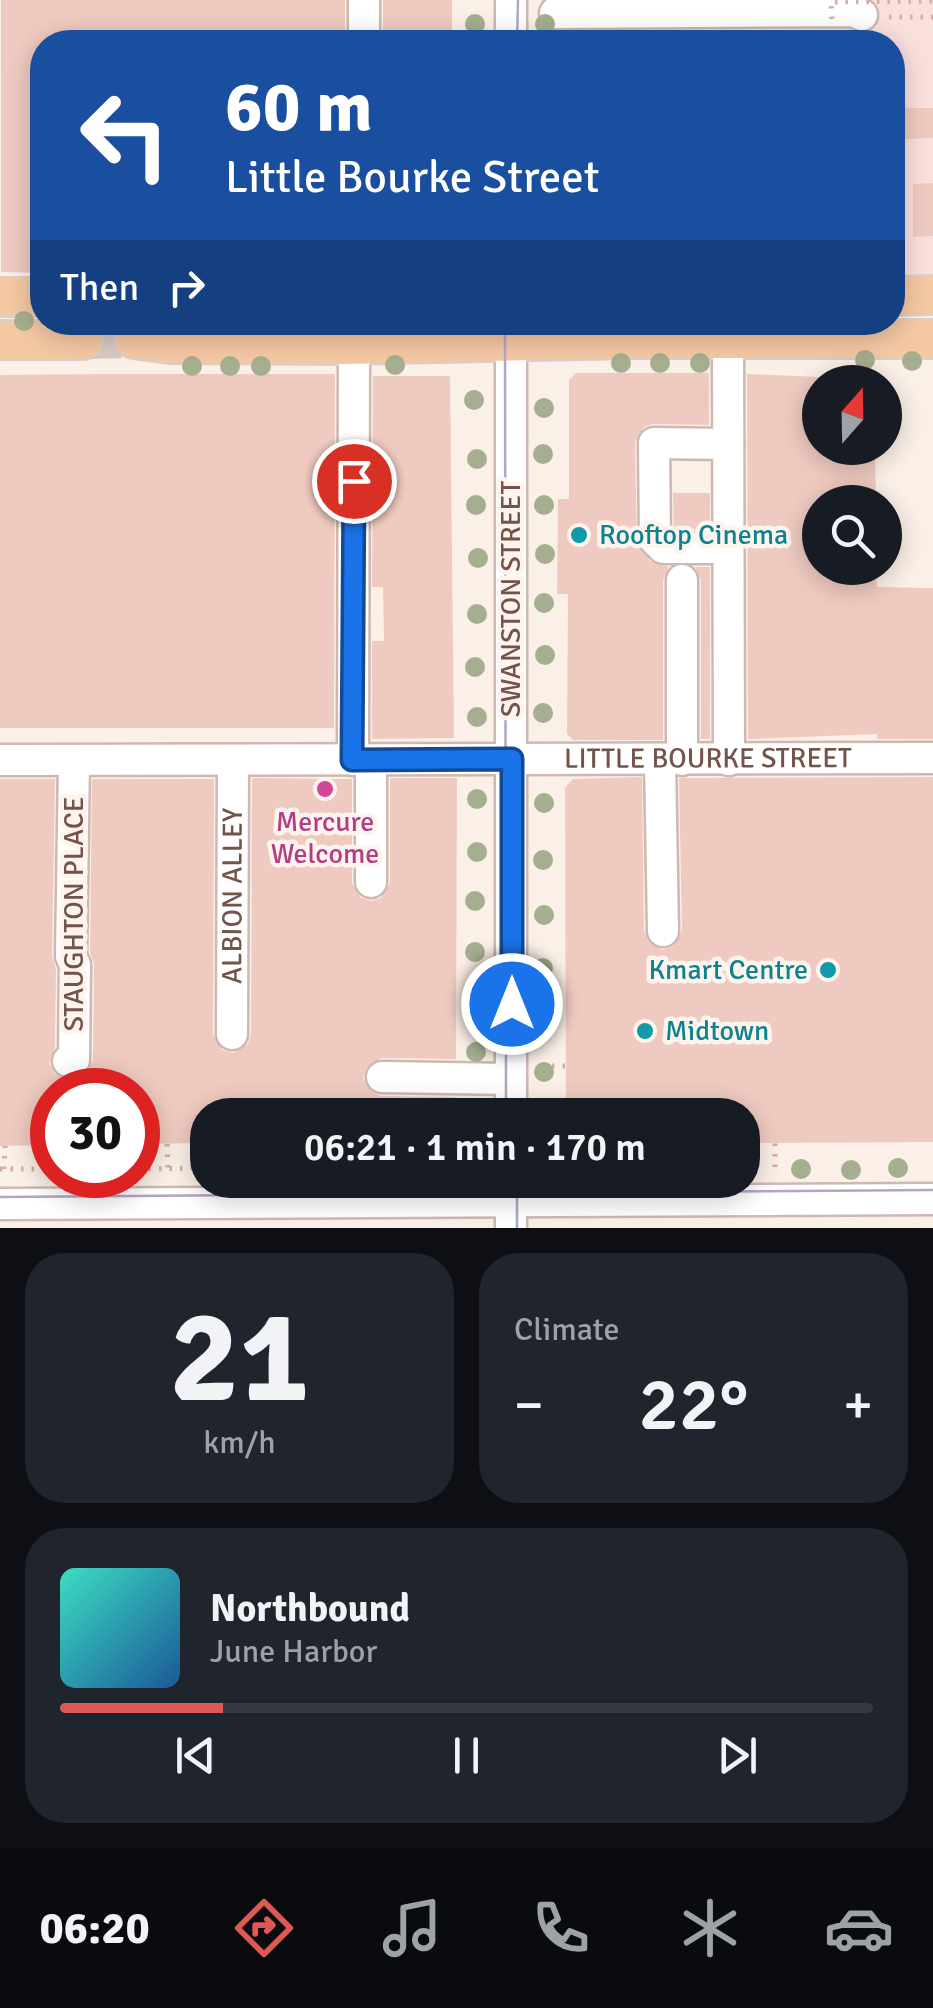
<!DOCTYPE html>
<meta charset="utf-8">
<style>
:root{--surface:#171b24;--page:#20242c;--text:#f1f3f6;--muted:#9ea1a6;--line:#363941;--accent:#dd5a54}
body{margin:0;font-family:Signika,sans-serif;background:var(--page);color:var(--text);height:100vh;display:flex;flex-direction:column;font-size:38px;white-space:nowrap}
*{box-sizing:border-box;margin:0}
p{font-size:32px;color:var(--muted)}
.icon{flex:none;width:55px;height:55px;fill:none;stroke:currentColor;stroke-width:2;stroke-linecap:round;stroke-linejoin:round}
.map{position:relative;height:1228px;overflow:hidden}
.side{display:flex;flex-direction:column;gap:25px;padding:25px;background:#0d0f14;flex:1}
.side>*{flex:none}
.guide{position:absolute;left:30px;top:30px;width:875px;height:305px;border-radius:40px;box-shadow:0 5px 25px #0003;background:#1a4fa0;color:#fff;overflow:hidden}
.needle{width:65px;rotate:20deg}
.buttons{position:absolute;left:802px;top:365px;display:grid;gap:20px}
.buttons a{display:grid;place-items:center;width:100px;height:100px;border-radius:50%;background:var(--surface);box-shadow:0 5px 25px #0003;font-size:50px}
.speed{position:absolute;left:30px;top:1068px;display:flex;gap:20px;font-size:50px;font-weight:700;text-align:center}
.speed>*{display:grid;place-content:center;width:130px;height:130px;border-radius:50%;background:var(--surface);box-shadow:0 5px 25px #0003;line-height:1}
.speed .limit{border:15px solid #d22;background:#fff;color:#111}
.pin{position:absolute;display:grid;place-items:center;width:85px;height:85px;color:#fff;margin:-42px;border:5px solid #fff;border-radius:50%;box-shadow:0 2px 10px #0007}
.me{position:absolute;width:110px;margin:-55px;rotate:0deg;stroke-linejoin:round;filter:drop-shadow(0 0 8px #0008)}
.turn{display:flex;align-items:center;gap:35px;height:210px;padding:0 30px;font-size:45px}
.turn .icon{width:130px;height:130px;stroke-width:2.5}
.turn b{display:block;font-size:70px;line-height:85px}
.then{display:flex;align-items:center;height:95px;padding:0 30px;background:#0003;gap:20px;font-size:38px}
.big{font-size:75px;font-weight:600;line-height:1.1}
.side .widget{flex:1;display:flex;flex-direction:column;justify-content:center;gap:15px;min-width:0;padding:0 35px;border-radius:40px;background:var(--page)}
.side .dial{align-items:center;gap:0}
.dial b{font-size:130px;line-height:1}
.song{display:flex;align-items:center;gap:30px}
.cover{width:120px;height:120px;border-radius:15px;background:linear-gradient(135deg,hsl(170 70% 55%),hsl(210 70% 35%))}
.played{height:10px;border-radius:5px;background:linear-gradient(90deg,var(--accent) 20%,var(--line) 20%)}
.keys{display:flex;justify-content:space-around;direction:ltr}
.heat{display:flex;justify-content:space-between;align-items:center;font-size:55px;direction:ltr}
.side .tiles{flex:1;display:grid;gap:25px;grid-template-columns:1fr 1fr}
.widget:last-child{grid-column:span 2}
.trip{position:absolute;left:190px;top:1098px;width:570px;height:100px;border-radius:40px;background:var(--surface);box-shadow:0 5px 25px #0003;font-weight:600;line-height:100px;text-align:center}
.tabs{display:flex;height:160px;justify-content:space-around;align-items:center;background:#090b0e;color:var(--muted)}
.tabs .icon{width:70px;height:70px}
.tabs .selected{color:var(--accent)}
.tabs b{font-size:45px;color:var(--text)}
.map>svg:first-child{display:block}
</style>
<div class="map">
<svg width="933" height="1228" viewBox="0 0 933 1228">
<rect width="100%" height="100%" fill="#fbf0e7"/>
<!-- commercial -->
<path fill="#fadfdb" d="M 544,0 L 933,0 L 933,278 L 893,278 L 892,42 L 544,42 Z"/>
<!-- building -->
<path fill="#efcac0" d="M 1,0 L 345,0 L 345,42 L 42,42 L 42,273 L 1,272 Z
M 383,0 L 452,0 L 452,42 L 383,42 Z
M 849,30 L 853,32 L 853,42 L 570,42 L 570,32 Z
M 903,108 L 933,108 L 933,138 L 903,139 Z
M 933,183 L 933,236 L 913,237 L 913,184 Z
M 576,373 L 709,373 L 709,425 L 653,424 L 644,427 L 635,442 L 637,542 L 650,561 L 669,567 L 663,580 L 663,740 L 573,740 L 567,734 L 568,594 L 557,594 L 558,499 L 569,499 L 569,380 Z
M 104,374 L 335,374 L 334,728 L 0,728 L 0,375 Z
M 747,374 L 820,377 L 820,448 L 875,448 L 876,502 L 820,502 L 820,568 L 876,568 L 877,587 L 933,588 L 933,739 L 877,739 L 877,734 L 748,739 Z
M 373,376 L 450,376 L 454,738 L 372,739 L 372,641 L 384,641 L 383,587 L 372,587 Z
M 673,493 L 710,493 L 710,529 L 674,529 Z
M 695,567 L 710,567 L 710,739 L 701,739 L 701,580 Z
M 642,777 L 644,931 L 648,941 L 662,950 L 673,946 L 682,931 L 679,778 L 933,777 L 933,1142 L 742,1143 L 742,1115 L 566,1115 L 565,788 L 573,779 Z
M 252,778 L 352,779 L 352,883 L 361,898 L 372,901 L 381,898 L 390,883 L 390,778 L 457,778 L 456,1059 L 381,1058 L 367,1067 L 363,1078 L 372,1092 L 381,1096 L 456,1097 L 456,1115 L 208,1115 L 208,1143 L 138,1144 L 138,1090 L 52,1090 L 52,1145 L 0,1146 L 0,779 L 55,779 L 52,956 L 56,969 L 55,1047 L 49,1063 L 54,1074 L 70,1080 L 86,1075 L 93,1060 L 94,965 L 90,952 L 92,779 L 214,779 L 213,1034 L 222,1050 L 233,1053 L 248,1044 L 251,1034 Z"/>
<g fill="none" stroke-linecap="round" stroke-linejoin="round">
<!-- major-tunnel -->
<path stroke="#d9c9c0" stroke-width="38" stroke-dasharray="38 19" stroke-linecap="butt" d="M 83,340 L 134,339"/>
<defs>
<g id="minor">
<path d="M 511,0 L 511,42"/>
<path d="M 555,13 L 853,11 L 862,15"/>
<path d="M 364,42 L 364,0"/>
<path d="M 212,322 L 286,332"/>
<path d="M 728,339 L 729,760"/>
<path d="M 728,548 L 663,548 L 655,540 L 654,443 L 728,444"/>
<path d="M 682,580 L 682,760"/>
<path id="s1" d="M 0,760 L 933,758"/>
<path d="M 353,760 L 354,344"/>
<path d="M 660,760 L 663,931"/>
<path d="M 371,882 L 371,760"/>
<path id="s2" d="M 232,1034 L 233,761"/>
<path d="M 68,1061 L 74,1060 L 75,965 L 71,956 L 74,761"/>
<path d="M 382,1077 L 511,1079"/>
<path d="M 511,1115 L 511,322"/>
<path d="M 511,1180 L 511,1228"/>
<path d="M 0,1204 L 933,1199"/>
</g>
<path id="major" d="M 892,296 L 933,295
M 0,297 L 42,297
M 134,339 L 170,344 L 343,345 L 629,339 L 933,339
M 0,340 L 83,340"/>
</defs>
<!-- minor casing -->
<use href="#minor" stroke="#ceb8b1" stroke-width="35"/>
<!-- major casing -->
<use href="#major" stroke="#d8cfcd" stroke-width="42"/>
<!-- path -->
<path stroke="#d4ada3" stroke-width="5" stroke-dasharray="2.5 8" stroke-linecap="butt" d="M 889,17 L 933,17
M 892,109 L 898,264
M 552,1066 L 566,1066
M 167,1144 L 168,1168
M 775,1167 L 775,1143
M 0,1169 L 52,1169
M 4,1169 L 5,1146
M 138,1169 L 208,1168"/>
<!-- minor -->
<use href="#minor" stroke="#fff" stroke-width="30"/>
<!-- major -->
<use href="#major" stroke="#f5c8a4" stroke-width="38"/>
<!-- tram -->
<path stroke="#b1a6c4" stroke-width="2.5" d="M 517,42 L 518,0
M 505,322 L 506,1115
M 0,1197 L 933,1190
M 517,1228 L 517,1180"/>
<!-- path-bridge -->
<path stroke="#d4ada3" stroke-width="5" stroke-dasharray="2.5 8" stroke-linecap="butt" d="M 832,19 L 831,2 L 933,1"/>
</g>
<!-- trees -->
<g fill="#a5ae8e">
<circle cx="475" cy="24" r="10"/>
<circle cx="545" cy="24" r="10"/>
<circle cx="24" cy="321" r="10"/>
<circle cx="865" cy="360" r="10"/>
<circle cx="912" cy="361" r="10"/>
<circle cx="621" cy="363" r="10"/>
<circle cx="660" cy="363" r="10"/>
<circle cx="700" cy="363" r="10"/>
<circle cx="395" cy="365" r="10"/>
<circle cx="192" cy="366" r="10"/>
<circle cx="230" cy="366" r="10"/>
<circle cx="261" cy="366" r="10"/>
<circle cx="474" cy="400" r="10"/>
<circle cx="544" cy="408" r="10"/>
<circle cx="543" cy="454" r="10"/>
<circle cx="477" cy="459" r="10"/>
<circle cx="476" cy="505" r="10"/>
<circle cx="544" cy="505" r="10"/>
<circle cx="545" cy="554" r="10"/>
<circle cx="478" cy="558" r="10"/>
<circle cx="544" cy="603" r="10"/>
<circle cx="477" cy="614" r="10"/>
<circle cx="545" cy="655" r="10"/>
<circle cx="475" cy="667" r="10"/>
<circle cx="543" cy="713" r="10"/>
<circle cx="477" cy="717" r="10"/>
<circle cx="477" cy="799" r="10"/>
<circle cx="544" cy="803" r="10"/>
<circle cx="477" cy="852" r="10"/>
<circle cx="543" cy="860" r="10"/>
<circle cx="475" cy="901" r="10"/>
<circle cx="544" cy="915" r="10"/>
<circle cx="475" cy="952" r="10"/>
<circle cx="543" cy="968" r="10"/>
<circle cx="475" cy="1001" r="10"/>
<circle cx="545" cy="1015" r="10"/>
<circle cx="476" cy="1052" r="10"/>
<circle cx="544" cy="1072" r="10"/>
<circle cx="898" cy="1168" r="10"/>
<circle cx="801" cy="1169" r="10"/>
<circle cx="851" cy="1170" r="10"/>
</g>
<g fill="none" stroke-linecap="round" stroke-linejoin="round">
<defs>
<path id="route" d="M 354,481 L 352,760 L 512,759 L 512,1004"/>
</defs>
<!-- route casing -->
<use href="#route" stroke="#114b97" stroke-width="25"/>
<!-- route -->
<use href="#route" stroke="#1a73e8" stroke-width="18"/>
</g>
<!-- markers -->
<g fill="#0f9aa8" stroke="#fef4ed" stroke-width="4">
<circle cx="579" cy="535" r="10"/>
<circle cx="828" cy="970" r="10"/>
<circle cx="645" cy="1031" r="10"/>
</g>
<circle fill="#d1479c" stroke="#fef4ed" stroke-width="4" cx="325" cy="789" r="10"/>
<g text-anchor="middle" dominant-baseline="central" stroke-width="9" stroke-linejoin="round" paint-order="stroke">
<!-- culture labels -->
<g font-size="28" fill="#0d838f" stroke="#fef4ed" text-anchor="start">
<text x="599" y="535">Rooftop Cinema</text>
<text x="808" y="970" text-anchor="end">Kmart Centre</text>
<text x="665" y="1031">Midtown</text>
</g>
<!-- street labels -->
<g font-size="28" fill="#73544d" stroke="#fef4ed">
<text transform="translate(511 599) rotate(-90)">SWANSTON STREET</text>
<text stroke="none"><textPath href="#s1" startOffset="708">LITTLE BOURKE STREET</textPath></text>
<text stroke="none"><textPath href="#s2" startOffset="138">ALBION ALLEY</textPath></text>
<text transform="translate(74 914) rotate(-90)">STAUGHTON PLACE</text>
</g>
<!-- hotel labels -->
<g font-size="28" fill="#b23c85" stroke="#fef4ed">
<text x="325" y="822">Mercure<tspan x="325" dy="32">Welcome</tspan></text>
</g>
</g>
</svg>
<div class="buttons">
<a><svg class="needle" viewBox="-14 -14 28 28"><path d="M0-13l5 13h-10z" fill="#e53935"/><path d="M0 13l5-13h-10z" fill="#9ea1a6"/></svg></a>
<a><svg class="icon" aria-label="search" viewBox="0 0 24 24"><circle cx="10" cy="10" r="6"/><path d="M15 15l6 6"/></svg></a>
</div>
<div class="speed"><div class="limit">30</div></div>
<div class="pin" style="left:354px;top:481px;background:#d93025"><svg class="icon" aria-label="arrive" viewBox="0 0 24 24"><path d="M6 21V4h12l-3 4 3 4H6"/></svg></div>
<svg class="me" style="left:512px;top:1004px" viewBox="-20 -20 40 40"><circle r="17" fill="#1a73e8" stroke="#fff" stroke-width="3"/><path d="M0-11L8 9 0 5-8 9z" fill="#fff"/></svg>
<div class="trip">06:21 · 1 min · 170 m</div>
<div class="guide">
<div class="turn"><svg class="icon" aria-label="left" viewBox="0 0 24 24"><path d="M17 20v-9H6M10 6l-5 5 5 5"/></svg><div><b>60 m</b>Little Bourke Street</div></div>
<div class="then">Then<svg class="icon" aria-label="right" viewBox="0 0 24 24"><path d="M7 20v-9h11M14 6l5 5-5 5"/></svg></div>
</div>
</div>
<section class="side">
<div class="tiles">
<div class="widget dial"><b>21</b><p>km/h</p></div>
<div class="widget"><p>Climate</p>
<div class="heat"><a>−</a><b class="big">22°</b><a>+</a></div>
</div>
<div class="widget">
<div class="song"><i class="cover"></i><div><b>Northbound</b><p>June Harbor</p></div></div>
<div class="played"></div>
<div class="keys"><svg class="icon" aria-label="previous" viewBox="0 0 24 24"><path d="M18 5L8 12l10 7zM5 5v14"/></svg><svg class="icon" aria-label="pause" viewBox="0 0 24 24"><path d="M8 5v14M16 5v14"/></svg><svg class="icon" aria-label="next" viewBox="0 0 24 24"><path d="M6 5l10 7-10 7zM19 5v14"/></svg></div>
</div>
</div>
</section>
<nav class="tabs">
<b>06:20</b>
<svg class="icon selected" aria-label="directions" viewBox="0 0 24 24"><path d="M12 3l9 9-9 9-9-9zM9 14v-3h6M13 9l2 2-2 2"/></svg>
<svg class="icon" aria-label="music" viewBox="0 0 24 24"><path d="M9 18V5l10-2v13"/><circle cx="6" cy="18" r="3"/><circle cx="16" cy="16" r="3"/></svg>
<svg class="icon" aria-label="phone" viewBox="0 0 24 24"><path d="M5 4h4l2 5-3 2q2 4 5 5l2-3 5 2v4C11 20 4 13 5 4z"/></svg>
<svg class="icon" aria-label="climate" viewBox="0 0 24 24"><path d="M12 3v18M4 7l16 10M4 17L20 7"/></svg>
<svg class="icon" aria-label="car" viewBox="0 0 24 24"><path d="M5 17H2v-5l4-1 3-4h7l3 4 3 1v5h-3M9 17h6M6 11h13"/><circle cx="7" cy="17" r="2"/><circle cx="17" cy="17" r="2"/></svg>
</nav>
